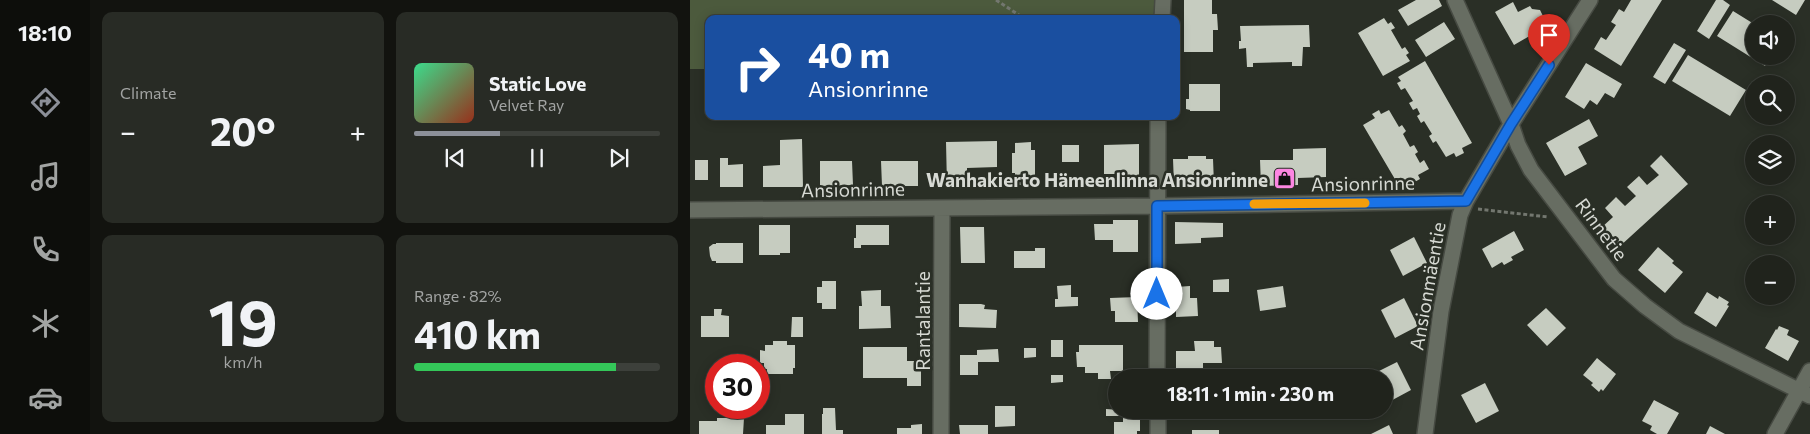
<!DOCTYPE html>
<meta charset="utf-8">
<style>
:root{--surface:#20231c;--page:#282b25;--text:#f1f3f6;--muted:#a2a4a3;--line:#3d403b;--accent:#8c9099}
body{margin:0;font-family:Commissioner,sans-serif;background:var(--page);color:var(--text);height:100vh;display:flex;flex-direction:column;font-size:19px;white-space:nowrap}
*{box-sizing:border-box;margin:0}
p{font-size:16px;color:var(--muted)}
.icon{flex:none;width:28px;height:28px;fill:none;stroke:currentColor;stroke-width:2;stroke-linecap:round;stroke-linejoin:round}
.map{position:relative;flex:1;overflow:hidden}
.sheet{display:flex;flex-direction:column;gap:12px;padding:12px;background:#12130f;width:600px}
.sheet>*{flex:none}
.guide{position:absolute;left:15px;top:15px;width:475px;height:105px;border-radius:10px;box-shadow:0 2px 12px #0003,0 0 0 1px var(--line);background:#1a4fa0;color:#fff;overflow:hidden}
.buttons{position:absolute;left:1055px;top:15px;display:grid;gap:10px}
.buttons a{display:grid;place-items:center;width:50px;height:50px;border-radius:50%;background:var(--surface);box-shadow:0 2px 12px #0003,0 0 0 1px var(--line);font-size:25px}
.speed{position:absolute;left:15px;top:354px;display:flex;gap:10px;font-size:25px;font-weight:700;text-align:center}
.speed>*{display:grid;place-content:center;width:65px;height:65px;border-radius:50%;background:var(--surface);box-shadow:0 2px 12px #0003,0 0 0 1px var(--line);line-height:1}
.speed .limit{border:8px solid #d22;background:#fff;color:#111}
.pin{position:absolute;display:grid;place-items:center;width:42px;height:42px;color:#fff;margin:-51px -21px;border-radius:50% 50% 50% 0;rotate:-45deg;box-shadow:0 0 5px #0007}
.pin .icon{rotate:45deg}
.me{position:absolute;width:55px;margin:-28px;rotate:0deg;stroke-linejoin:round;filter:drop-shadow(0 0 4px #0008)}
.turn{display:flex;align-items:center;gap:18px;height:105px;padding:0 20px;font-size:22px}
.turn .icon{width:65px;height:65px;stroke-width:2.5}
.turn b{display:block;font-size:35px;line-height:42px}
.big{font-size:38px;font-weight:700;line-height:1.1}
.sheet .tile{flex:1;display:flex;flex-direction:column;justify-content:center;gap:8px;min-width:0;padding:0 18px;border-radius:10px;background:var(--page)}
.sheet .dial{align-items:center;gap:0}
.dial b{font-size:65px;line-height:1}
.song{display:flex;align-items:center;gap:15px}
.cover{width:60px;height:60px;border-radius:8px;background:linear-gradient(135deg,hsl(150 70% 55%),hsl(10 70% 35%))}
.played{height:5px;border-radius:2px;background:linear-gradient(90deg,var(--accent) 35%,var(--line) 35%)}
.keys{display:flex;justify-content:space-around;direction:ltr}
.heat{display:flex;justify-content:space-between;align-items:center;font-size:28px;direction:ltr}
.charge{height:8px;border-radius:4px;background:linear-gradient(90deg,#34c759 82%,var(--line) 0)}
.sheet .tiles{flex:1;display:grid;gap:12px;grid-template-columns:repeat(2,1fr)}
.trip{position:absolute;left:418px;top:369px;width:285px;height:50px;border-radius:25px;background:var(--surface);box-shadow:0 2px 12px #0003,0 0 0 1px var(--line);font-weight:700;line-height:50px;text-align:center}
main{display:flex;flex:1;min-height:0}
.dock{display:flex;flex-direction:column;width:90px;justify-content:space-around;align-items:center;background:#0d0e0b;color:var(--muted)}
.dock .icon{width:35px;height:35px}
.dock .selected{color:var(--accent)}
.dock b{font-size:22px;color:var(--text)}
.map>svg:first-child{display:block}
</style>
<main>
<nav class="dock">
<b>18:10</b>
<svg class="icon selected" aria-label="directions" viewBox="0 0 24 24"><path d="M12 3l9 9-9 9-9-9zM9 14v-3h6M13 9l2 2-2 2"/></svg>
<svg class="icon" aria-label="music" viewBox="0 0 24 24"><path d="M9 18V5l10-2v13"/><circle cx="6" cy="18" r="3"/><circle cx="16" cy="16" r="3"/></svg>
<svg class="icon" aria-label="phone" viewBox="0 0 24 24"><path d="M5 4h4l2 5-3 2q2 4 5 5l2-3 5 2v4C11 20 4 13 5 4z"/></svg>
<svg class="icon" aria-label="climate" viewBox="0 0 24 24"><path d="M12 3v18M4 7l16 10M4 17L20 7"/></svg>
<svg class="icon" aria-label="car" viewBox="0 0 24 24"><path d="M5 17H2v-5l4-1 3-4h7l3 4 3 1v5h-3M9 17h6M6 11h13"/><circle cx="7" cy="17" r="2"/><circle cx="17" cy="17" r="2"/></svg>
</nav>
<section class="sheet">
<div class="tiles">
<div class="tile"><p>Climate</p>
<div class="heat"><a>−</a><b class="big">20°</b><a>+</a></div>
</div>
<div class="tile">
<div class="song"><i class="cover"></i><div><b>Static Love</b><p>Velvet Ray</p></div></div>
<div class="played"></div>
<div class="keys"><svg class="icon" aria-label="previous" viewBox="0 0 24 24"><path d="M18 5L8 12l10 7zM5 5v14"/></svg><svg class="icon" aria-label="pause" viewBox="0 0 24 24"><path d="M8 5v14M16 5v14"/></svg><svg class="icon" aria-label="next" viewBox="0 0 24 24"><path d="M6 5l10 7-10 7zM19 5v14"/></svg></div>
</div>
<div class="tile dial"><b>19</b><p>km/h</p></div>
<div class="tile"><p>Range · 82%</p><b class="big">410 km</b><div class="charge"></div></div>
</div>
</section>
<div class="map">
<svg width="1120" height="434" viewBox="0 0 1120 434">
<rect width="100%" height="100%" fill="#2a2f26"/>
<!-- green -->
<path fill="#4c5a3d" d="M 0,0 L 466,0 L 463,19 L 19,19 L 19,69 L 0,69 Z"/>
<!-- building -->
<path fill="#c6ccc0" d="M 494,0 L 522,0 L 522,14 L 527,14 L 528,30 L 523,30 L 523,52 L 494,52 Z
M 726,0 L 749,0 L 752,6 L 718,26 L 708,10 Z
M 941,0 L 972,0 L 931,66 L 904,49 L 911,37 L 916,40 L 926,25 L 921,22 L 929,9 L 934,12 Z
M 1026,0 L 1033,0 L 1040,5 L 1019,39 L 1007,31 Z
M 1082,0 L 1115,0 L 1106,15 Z
M 823,2 L 828,12 L 840,6 L 842,9 L 850,10 L 855,20 L 851,26 L 853,28 L 824,45 L 805,12 Z
M 1043,11 L 1064,24 L 1064,56 L 1081,56 L 1075,66 L 1027,36 Z
M 694,18 L 698,24 L 701,22 L 705,28 L 701,30 L 712,49 L 715,47 L 719,53 L 716,55 L 720,61 L 693,76 L 668,33 Z
M 754,22 L 765,39 L 736,57 L 725,40 Z
M 619,25 L 620,47 L 613,47 L 612,66 L 602,66 L 602,62 L 563,63 L 563,67 L 557,67 L 556,48 L 549,49 L 549,41 L 551,41 L 550,26 Z
M 984,43 L 996,50 L 975,84 L 963,77 Z
M 998,55 L 1056,90 L 1040,116 L 982,81 Z
M 735,61 L 782,143 L 772,148 L 774,153 L 766,157 L 764,153 L 756,157 L 746,141 L 743,143 L 739,136 L 742,134 L 734,121 L 731,123 L 727,116 L 730,114 L 727,108 L 723,110 L 719,103 L 723,101 L 715,88 L 711,90 L 707,83 L 711,81 L 708,77 Z
M 896,63 L 932,84 L 924,98 L 915,93 L 907,105 L 900,100 L 894,109 L 875,97 Z
M 499,84 L 530,84 L 530,111 L 500,111 L 500,110 L 496,109 L 496,99 L 499,99 Z
M 689,110 L 691,114 L 699,110 L 709,127 L 712,125 L 716,131 L 713,134 L 720,147 L 724,145 L 728,152 L 725,154 L 730,163 L 734,160 L 739,169 L 728,175 L 730,179 L 721,184 L 719,180 L 709,186 L 673,125 L 685,118 L 682,114 Z
M 899,119 L 908,136 L 888,147 L 897,164 L 875,176 L 856,143 Z
M 112,139 L 113,187 L 73,187 L 73,166 L 90,165 L 90,140 Z
M 307,141 L 307,167 L 277,168 L 277,186 L 257,186 L 256,142 Z
M 341,142 L 341,150 L 345,150 L 345,185 L 325,185 L 325,173 L 322,173 L 322,153 L 325,153 L 325,143 Z
M 449,144 L 449,184 L 427,184 L 426,174 L 414,174 L 414,145 Z
M 372,145 L 389,145 L 389,162 L 372,162 Z
M 636,148 L 636,177 L 608,178 L 608,185 L 571,186 L 570,160 L 603,160 L 603,149 Z
M 971,155 L 998,184 L 929,247 L 911,228 L 923,217 L 915,208 L 926,197 L 935,206 L 946,196 L 937,187 L 949,176 L 957,185 L 969,175 L 960,166 Z
M 498,156 L 516,156 L 516,159 L 523,159 L 524,184 L 484,185 L 483,159 L 498,159 Z
M 30,158 L 38,158 L 38,165 L 53,164 L 53,187 L 30,187 Z
M 5,160 L 18,160 L 18,180 L 5,180 Z
M 130,161 L 162,161 L 163,185 L 130,186 Z
M 191,161 L 228,161 L 228,186 L 192,186 Z
M 423,220 L 448,220 L 448,252 L 423,252 L 423,240 L 405,240 L 404,224 L 423,224 Z
M 485,222 L 533,223 L 533,237 L 511,238 L 511,243 L 485,244 Z
M 69,225 L 100,225 L 100,253 L 90,253 L 90,255 L 69,255 Z
M 166,225 L 199,225 L 199,245 L 171,245 L 171,248 L 164,248 L 164,238 L 166,238 Z
M 270,227 L 294,227 L 295,263 L 271,263 Z
M 824,231 L 834,250 L 821,257 L 823,260 L 814,265 L 812,262 L 802,268 L 792,249 Z
M 724,237 L 737,263 L 713,276 L 700,250 Z
M 26,243 L 53,243 L 53,263 L 26,263 L 26,261 L 22,261 L 20,256 L 19,247 L 23,244 L 26,244 Z
M 968,247 L 984,261 L 982,263 L 993,272 L 975,293 L 948,270 Z
M 345,248 L 355,248 L 355,268 L 324,268 L 324,251 L 345,251 Z
M 539,279 L 539,292 L 523,292 L 523,280 Z
M 132,281 L 146,281 L 146,309 L 132,309 L 132,303 L 127,303 L 127,287 L 132,287 Z
M 381,285 L 381,297 L 388,297 L 388,306 L 365,307 L 365,299 L 368,299 L 367,286 Z
M 500,286 L 500,298 L 507,298 L 508,316 L 486,317 L 486,287 Z
M 593,286 L 596,307 L 570,311 L 567,290 Z
M 191,290 L 191,306 L 200,306 L 201,328 L 169,329 L 169,306 L 172,306 L 171,291 Z
M 1017,292 L 1028,299 L 1029,296 L 1039,302 L 1037,305 L 1039,306 L 1026,327 L 1004,313 Z
M 447,297 L 448,322 L 425,322 L 425,311 L 421,311 L 420,298 Z
M 714,298 L 728,326 L 705,338 L 691,310 Z
M 269,304 L 291,304 L 295,305 L 294,309 L 307,310 L 306,328 L 269,327 Z
M 856,308 L 876,328 L 857,346 L 837,325 Z
M 24,309 L 32,309 L 31,315 L 39,316 L 39,337 L 11,337 L 11,316 L 24,316 Z
M 102,317 L 113,317 L 113,337 L 101,337 Z
M 1089,326 L 1099,330 L 1097,335 L 1109,341 L 1098,361 L 1075,348 L 1086,329 L 1087,330 Z
M 361,340 L 373,340 L 373,357 L 361,357 Z
M 83,341 L 97,341 L 97,345 L 105,345 L 105,368 L 103,368 L 103,374 L 77,374 L 77,369 L 74,369 L 74,363 L 70,363 L 70,350 L 75,351 L 75,345 L 83,345 Z
M 504,341 L 524,341 L 524,347 L 531,347 L 532,363 L 513,363 L 513,368 L 511,368 L 511,378 L 486,378 L 486,351 L 505,351 Z
M 389,345 L 433,345 L 433,371 L 420,371 L 421,379 L 408,379 L 408,373 L 395,373 L 395,367 L 387,367 L 386,352 L 389,352 Z
M 173,347 L 217,347 L 217,361 L 231,361 L 231,386 L 217,386 L 217,378 L 173,378 Z
M 334,348 L 346,348 L 346,357 L 334,358 Z
M 308,349 L 309,362 L 288,362 L 288,375 L 270,375 L 270,355 L 287,355 L 287,350 Z
M 907,358 L 926,374 L 913,391 L 911,389 L 909,392 L 901,385 L 903,383 L 893,375 Z
M 707,362 L 721,390 L 695,404 L 694,378 L 685,378 L 683,374 Z
M 361,375 L 373,375 L 373,382 L 361,383 Z
M 795,383 L 809,411 L 786,423 L 771,395 Z
M 964,400 L 989,413 L 977,434 L 967,434 L 960,430 L 962,426 L 952,421 Z
M 305,406 L 325,406 L 325,426 L 305,427 Z
M 133,408 L 145,408 L 146,430 L 153,430 L 153,434 L 132,434 L 132,414 L 133,414 Z
M 416,409 L 430,410 L 430,416 L 416,416 Z
M 95,414 L 114,414 L 114,434 L 76,434 L 76,425 L 95,425 Z
M 433,417 L 447,417 L 447,419 L 450,419 L 450,431 L 447,431 L 447,434 L 424,434 L 424,422 L 433,422 Z
M 27,418 L 54,418 L 53,434 L 9,434 L 9,421 L 27,421 Z
M 232,424 L 232,434 L 207,434 L 207,428 L 221,428 L 221,425 Z
M 269,425 L 298,425 L 298,434 L 270,434 Z
M 699,425 L 703,434 L 681,434 Z
M 1020,426 L 1035,434 L 1016,434 Z
M 502,430 L 529,430 L 529,434 L 502,434 Z"/>
<g fill="none" stroke-linecap="round" stroke-linejoin="round">
<defs>
<path id="minor" d="M 765,0 L 821,124 L 828,145 L 841,170 L 924,279 L 955,306 L 989,331 L 1120,396
M 472,19 L 473,0
M 0,210 L 467,206 L 776,201
M 467,378 L 468,116
M 468,410 L 468,434
M 251,434 L 252,208
M 735,434 L 751,311 L 770,215 L 776,201 L 821,124 L 900,0
M 1085,434 L 1120,371"/>
</defs>
<!-- minor casing -->
<use href="#minor" stroke="#464a42" stroke-width="18"/>
<!-- path -->
<path stroke="#73776f" stroke-width="3" stroke-dasharray="4 2.5" stroke-linecap="butt" d="M 306,0 L 335,19
M 788,209 L 858,217"/>
<!-- minor -->
<use href="#minor" stroke="#676d62" stroke-width="15"/>
</g>
<g fill="none" stroke-linecap="round" stroke-linejoin="round">
<defs>
<path id="route" d="M 467,294 L 467,206 L 776,201 L 821,124 L 859,65"/>
</defs>
<!-- route casing -->
<use href="#route" stroke="#114b97" stroke-width="12"/>
<!-- route -->
<use href="#route" stroke="#1a73e8" stroke-width="9"/>
<!-- slow -->
<path stroke="#f59e0b" stroke-width="9" d="M 564,204 L 675,203"/>
</g>
<!-- icons -->
<defs>
<symbol id="shop-square" viewBox="-11 -11 22 22"><rect x="-9" y="-9" width="18" height="18" rx="4" fill="#fd86e2" stroke="#2a2f26"/><path d="M-5-2.5h2.3a2.7 3.5 0 0 1 5.4 0H5L5.5 6h-11ZM-1.5-2.5h3a1.5 2.3 0 0 0-3 0Z" fill="#111"/></symbol>
</defs>
<g fill-rule="evenodd">
<use href="#shop-square" x="582" y="166" width="25" height="25"/>
</g>
<g text-anchor="middle" dominant-baseline="central" stroke-width="5" stroke-linejoin="round" paint-order="stroke">
<!-- poi labels -->
<g font-size="19" font-weight="bold" fill="#d7dad4" stroke="#2a2f26" text-anchor="end">
<text x="578" y="179">Wanhakierto Hämeenlinna Ansionrinne</text>
</g>
<!-- street labels -->
<g font-size="19" fill="#d7dad4" stroke="#2a2f26">
<text transform="translate(673 183) rotate(-1)">Ansionrinne</text>
<text transform="translate(163 189) rotate(-1)">Ansionrinne</text>
<text transform="translate(912 229) rotate(53)">Rinnetie</text>
<text transform="translate(737 286) rotate(-80)">Ansionmäentie</text>
<text transform="translate(232 321) rotate(-90)">Rantalantie</text>
</g>
</g>
</svg>
<div class="buttons">
<a><svg class="icon" aria-label="sound" viewBox="0 0 24 24"><path d="M4 9h4l5-4v14l-5-4H4zM17 9q2 3 0 6"/></svg></a>
<a><svg class="icon" aria-label="search" viewBox="0 0 24 24"><circle cx="10" cy="10" r="6"/><path d="M15 15l6 6"/></svg></a>
<a><svg class="icon" aria-label="layers" viewBox="0 0 24 24"><path d="M12 4l9 5-9 5-9-5zM3 14l9 5 9-5"/></svg></a>
<a>+</a>
<a>−</a>
</div>
<div class="speed"><div class="limit">30</div></div>
<div class="pin" style="left:859px;top:65px;background:#d93025"><svg class="icon" aria-label="arrive" viewBox="0 0 24 24"><path d="M6 21V4h12l-3 4 3 4H6"/></svg></div>
<svg class="me" style="left:467px;top:294px" viewBox="-20 -20 40 40"><circle r="19" fill="#fff"/><path d="M0-13L10 11 0 6-10 11z" fill="#1a73e8"/></svg>
<div class="trip">18:11 · 1 min · 230 m</div>
<div class="guide">
<div class="turn"><svg class="icon" aria-label="right" viewBox="0 0 24 24"><path d="M7 20v-9h11M14 6l5 5-5 5"/></svg><div><b>40 m</b>Ansionrinne</div></div>
</div>
</div>
</main>
